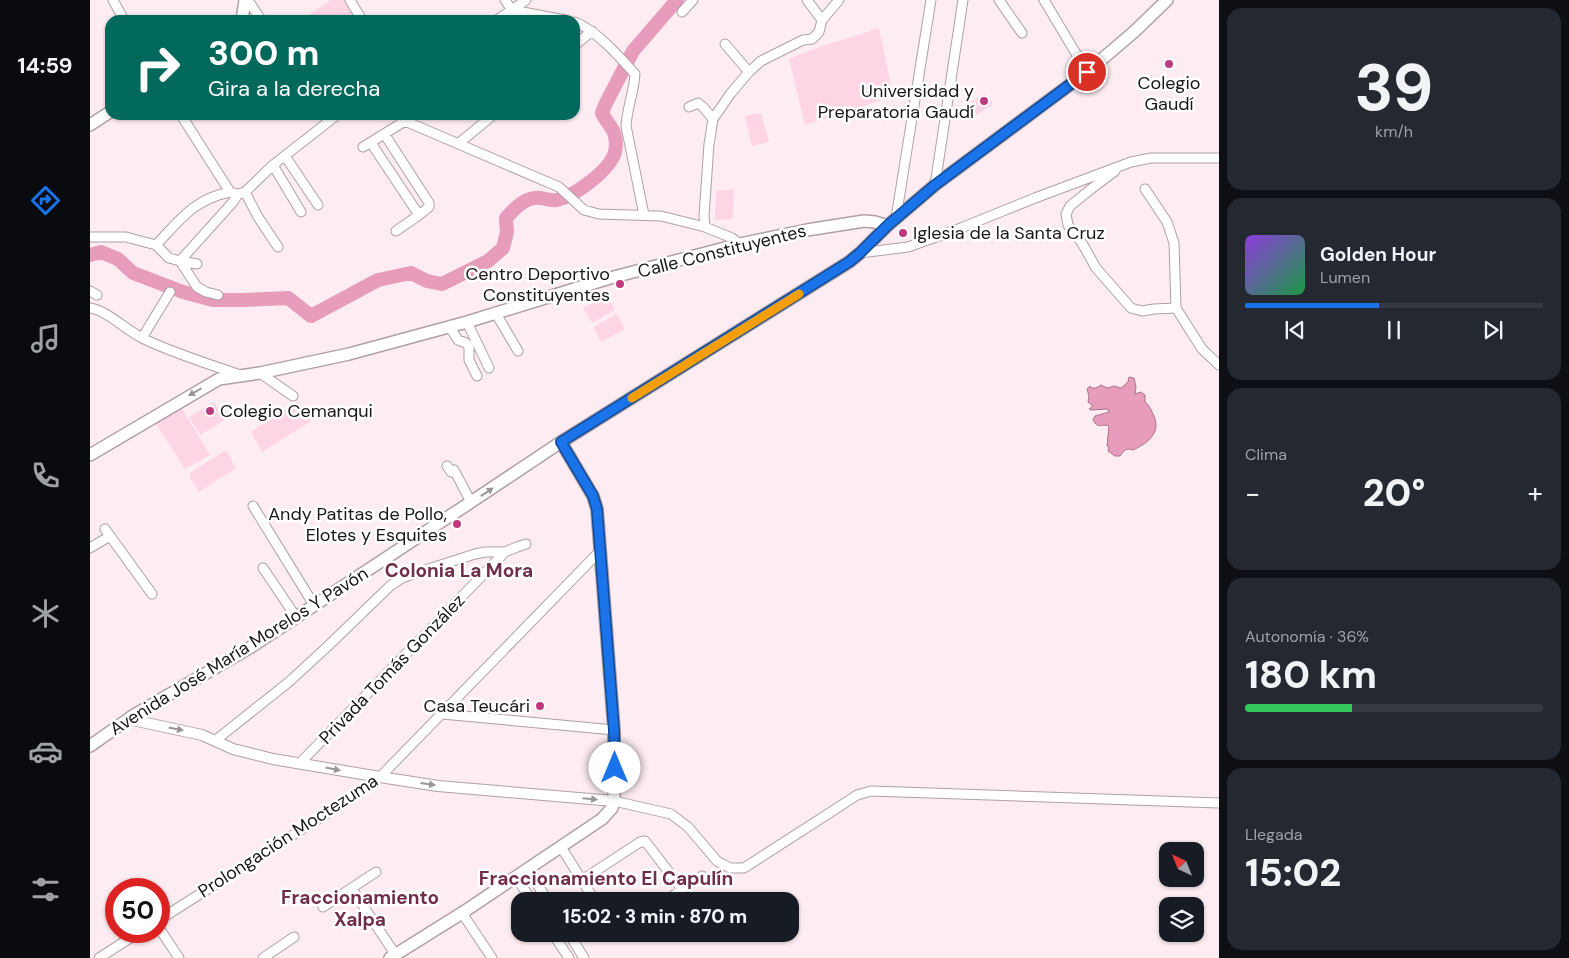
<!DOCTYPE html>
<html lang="es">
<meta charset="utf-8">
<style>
:root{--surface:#171b24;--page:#242831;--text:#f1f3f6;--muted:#9ea1a6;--line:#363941;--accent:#1a73e8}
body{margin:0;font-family:"DM Sans",sans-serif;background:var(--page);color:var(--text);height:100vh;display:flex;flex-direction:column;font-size:19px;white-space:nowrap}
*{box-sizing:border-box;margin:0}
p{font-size:16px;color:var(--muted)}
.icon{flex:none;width:28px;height:28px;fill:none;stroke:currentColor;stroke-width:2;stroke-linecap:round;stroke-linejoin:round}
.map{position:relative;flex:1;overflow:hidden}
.panel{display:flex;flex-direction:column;gap:8px;padding:8px;background:#0d0f14;width:350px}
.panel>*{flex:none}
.guide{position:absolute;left:15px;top:15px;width:475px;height:105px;border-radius:15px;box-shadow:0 1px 4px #0004;background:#00695c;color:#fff;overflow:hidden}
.needle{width:32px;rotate:317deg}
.buttons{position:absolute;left:1069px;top:842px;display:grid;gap:10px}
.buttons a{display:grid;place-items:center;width:45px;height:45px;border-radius:10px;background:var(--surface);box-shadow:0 1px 4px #0004;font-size:25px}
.speed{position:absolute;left:15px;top:878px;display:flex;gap:10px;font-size:25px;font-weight:700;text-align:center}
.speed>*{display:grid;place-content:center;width:65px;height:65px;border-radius:50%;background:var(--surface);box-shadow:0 1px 4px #0004;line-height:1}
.speed .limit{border:8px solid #d22;background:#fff;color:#111}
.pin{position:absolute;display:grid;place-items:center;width:42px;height:42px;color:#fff;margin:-21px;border:2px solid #fff;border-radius:50%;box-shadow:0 1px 5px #0007}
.me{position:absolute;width:55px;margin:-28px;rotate:0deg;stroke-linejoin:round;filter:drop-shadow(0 0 4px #0008)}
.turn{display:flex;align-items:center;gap:18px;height:105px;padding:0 20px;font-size:22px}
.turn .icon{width:65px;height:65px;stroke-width:2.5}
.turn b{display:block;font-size:35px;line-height:42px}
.big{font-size:38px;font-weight:800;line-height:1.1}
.panel .card{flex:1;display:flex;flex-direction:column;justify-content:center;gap:8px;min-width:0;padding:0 18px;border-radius:15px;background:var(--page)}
.panel .dial{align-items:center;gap:0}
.dial b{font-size:65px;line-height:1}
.song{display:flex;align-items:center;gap:15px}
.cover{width:60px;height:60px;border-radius:8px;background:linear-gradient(135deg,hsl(270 70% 55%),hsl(140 70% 35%))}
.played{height:5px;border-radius:2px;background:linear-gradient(90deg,var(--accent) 45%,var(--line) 45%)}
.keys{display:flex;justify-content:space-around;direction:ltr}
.heat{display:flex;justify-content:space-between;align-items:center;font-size:28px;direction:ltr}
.charge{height:8px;border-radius:4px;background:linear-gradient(90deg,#34c759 36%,var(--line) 0)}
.trip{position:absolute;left:421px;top:892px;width:288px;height:50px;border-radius:15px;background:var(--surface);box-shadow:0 1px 4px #0004;font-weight:800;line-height:50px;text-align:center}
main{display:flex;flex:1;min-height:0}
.tabs{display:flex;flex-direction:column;width:90px;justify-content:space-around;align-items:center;background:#090b0e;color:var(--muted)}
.tabs .icon{width:35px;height:35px}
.tabs .on{color:var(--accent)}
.tabs b{font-size:22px;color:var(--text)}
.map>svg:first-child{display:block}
</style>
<main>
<nav class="tabs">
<b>14:59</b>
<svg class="icon on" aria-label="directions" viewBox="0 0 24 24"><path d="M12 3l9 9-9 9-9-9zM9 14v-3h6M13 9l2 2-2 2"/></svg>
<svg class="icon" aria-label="music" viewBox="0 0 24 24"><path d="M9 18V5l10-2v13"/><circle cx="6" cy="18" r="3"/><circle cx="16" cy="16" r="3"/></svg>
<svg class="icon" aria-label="phone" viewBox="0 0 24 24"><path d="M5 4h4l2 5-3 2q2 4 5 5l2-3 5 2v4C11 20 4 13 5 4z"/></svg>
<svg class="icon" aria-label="climate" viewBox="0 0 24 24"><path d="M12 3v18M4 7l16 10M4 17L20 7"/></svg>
<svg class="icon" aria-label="car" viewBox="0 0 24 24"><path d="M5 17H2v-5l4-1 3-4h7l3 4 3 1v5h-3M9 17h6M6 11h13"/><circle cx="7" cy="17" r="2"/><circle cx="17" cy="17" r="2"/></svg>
<svg class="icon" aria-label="filters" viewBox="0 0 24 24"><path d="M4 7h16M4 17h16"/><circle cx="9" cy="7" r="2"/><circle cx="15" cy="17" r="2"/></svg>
</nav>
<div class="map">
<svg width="1129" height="958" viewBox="0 0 1129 958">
<rect width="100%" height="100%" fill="#fdedf2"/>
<!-- green -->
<path fill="#fdd5e4" d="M 241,0 L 254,0 L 266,20 L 211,20 Z
M 789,28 L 803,96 L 715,125 L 699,59 C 728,46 758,39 789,28 Z
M 895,93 L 903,104 L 879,120 L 870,109 Z
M 671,113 L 679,142 L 662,146 L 655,116 Z
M 644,189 L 643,219 L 625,220 L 626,191 Z
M 517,295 L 525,310 L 502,323 L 493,308 Z
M 527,314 L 535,329 L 511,342 L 503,327 Z
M 208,401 L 221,421 L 172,452 L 161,432 Z
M 124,402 L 135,420 L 110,435 L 99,417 Z
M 91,407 L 120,455 L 95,469 L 65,422 Z
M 134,451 L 137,452 L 146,468 L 109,492 L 100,477 L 100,473 Z"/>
<!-- water -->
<path fill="#e69cba" stroke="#a97489" d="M 1039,377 L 1044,378 L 1046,387 L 1045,394 L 1051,392 L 1055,395 L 1055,402 C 1060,406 1061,410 1064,416 C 1071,433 1058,443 1043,450 C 1036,448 1034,450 1030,456 L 1025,456 L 1018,451 L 1019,447 L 1017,446 L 1019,426 C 1010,423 1009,430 1003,420 L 1005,416 L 1019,412 L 1018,409 L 1001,410 L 999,409 L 1003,406 L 998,402 L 999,396 L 997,389 L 1000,386 L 1001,388 L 1006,388 L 1011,385 L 1017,388 L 1024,386 L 1031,388 L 1038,382 Z"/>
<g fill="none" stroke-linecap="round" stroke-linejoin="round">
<!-- river -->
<path stroke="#e69cba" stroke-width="14" d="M 0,255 L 11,252 L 28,259 L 43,273 L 93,292 L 123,300 L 154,300 L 198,298 L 221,316 L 288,280 L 321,273 L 337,281 L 352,284 L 398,261 L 413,248 L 417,232 L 416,218 C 425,208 436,196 451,198 C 456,199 462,201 467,200 C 485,196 520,170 525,152 C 526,148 526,141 525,136 C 524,128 515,121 512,113 L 515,105 L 543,51 L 587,0"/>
<defs>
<path id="minor" d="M 23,0 L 34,20
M 158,0 L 171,20
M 260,0 L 272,20
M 415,0 L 422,10 L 475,20
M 717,0 L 732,20
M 909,0 L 932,33
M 954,0 L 997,72
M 592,12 L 603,0
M 407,20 L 436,0
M 485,22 C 507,31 529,56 545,74 C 544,92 537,108 536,126 L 554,215
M 635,44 L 659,72
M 485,45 L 502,31
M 599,107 L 608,103 L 613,107 L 623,119
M 91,115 L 140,192 L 148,194
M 308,115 L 315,121 L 469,187 L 494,210 L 509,214 L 571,216 L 615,227 L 642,238 L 650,244
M 295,135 L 339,203 L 339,207 L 329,215 L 306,231
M 281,143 L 329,215
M 368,144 L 403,115
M 273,147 L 315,121
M 195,156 L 228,205
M 183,165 L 211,212
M 1025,171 L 1001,189 L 980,206 L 976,214 L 978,225 L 992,243 L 1006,268 L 1041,308 L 1052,311 L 1064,309 L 1086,308
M 845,185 L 873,0
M 1055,189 L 1077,222 L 1084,243 L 1086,308 L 1112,349 L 1129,365
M 155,192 L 168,217 L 188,247
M 148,194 L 155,192 L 183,165 L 247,115
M 806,218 L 841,0
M 615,227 L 614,216 L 619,144 L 623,119 L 641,93 L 659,72 L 671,61 L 713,40 L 722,39 L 729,32 L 732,20 L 749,0
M 0,237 L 36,237 L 66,245
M 66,245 C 90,220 104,199 140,192
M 66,245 L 79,258 L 90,261 L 107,287 L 116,292 L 128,295
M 770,253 L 818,247 L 871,228 L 945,198 L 1041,162 L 1061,158 L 1129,158
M 90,261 L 143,202 L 148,194
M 90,261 L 107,264
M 0,291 L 7,295
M 0,308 C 18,311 37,331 54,339 C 83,353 119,364 150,375
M 405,312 L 428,351
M 377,322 L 399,368
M 359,326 L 368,340 L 376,343 L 379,346 L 379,360 L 387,376
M 52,338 L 80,292
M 170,373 L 203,396
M 357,466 L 361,472 L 364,470 L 381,502
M 163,506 L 224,605
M 15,529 L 62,594
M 0,548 L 20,536
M 173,568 L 206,617
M 352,714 L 524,730
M 126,740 L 200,681 L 238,646 L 300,586 L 312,578 L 326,573 L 385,554 L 395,552 L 415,552
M 210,763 L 415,552 L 427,547 L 436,544
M 524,801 L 581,814 L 598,827 L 627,861 L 640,868 L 654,868 L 758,801 L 767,795 L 781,791 L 1129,803
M 471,847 L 505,901
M 437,869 L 458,901
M 426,877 L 442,901
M 492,880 L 550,842 L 555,841 L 592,889
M 262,889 L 305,954
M 575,901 L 612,876
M 233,907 L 286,872
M 372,913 L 402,958
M 69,920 L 269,793 L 290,777 L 510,551
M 69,928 L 89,958
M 463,934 L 479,958
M 479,934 L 494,958
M 527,934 L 528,934
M 9,958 L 51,931
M 173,958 L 204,937"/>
<path id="tertiary" d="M 38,719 L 112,735 L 143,749 L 183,759 L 290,777 L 348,786 L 524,801"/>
<path id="secondary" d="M 152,20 L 155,0
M 0,125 L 20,112
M 0,455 L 129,379 L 170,373 L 259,354 L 377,322 L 520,278 L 650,244 L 717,230 L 774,221 L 785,222 L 797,226
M 0,746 L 44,715 L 161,647 L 381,502 L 471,442 L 759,262 L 770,253 L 797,226 L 845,185 L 997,72 L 1045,31 L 1077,0
M 300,958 L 372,913 L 512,819 L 522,808 L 524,801 L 524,730 L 507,509 L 503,496 L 471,442"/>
</defs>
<!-- minor casing -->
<use href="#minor" stroke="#afa0a6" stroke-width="11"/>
<!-- tertiary casing -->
<use href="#tertiary" stroke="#afa0a6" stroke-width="12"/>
<!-- secondary casing -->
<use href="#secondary" stroke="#afa0a6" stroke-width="14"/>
<!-- minor -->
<use href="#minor" stroke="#fff" stroke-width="9"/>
<!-- tertiary -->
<use href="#tertiary" stroke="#fff" stroke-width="10"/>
<!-- secondary -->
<use href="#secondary" stroke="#fff" stroke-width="11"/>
</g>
<!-- one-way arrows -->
<defs><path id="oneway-solid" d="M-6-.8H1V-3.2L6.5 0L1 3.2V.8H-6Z" transform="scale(1.25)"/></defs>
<g fill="#989697">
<use href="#oneway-solid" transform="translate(105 392) rotate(150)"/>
<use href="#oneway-solid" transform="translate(397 492) rotate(-34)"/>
<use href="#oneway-solid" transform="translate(86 729) rotate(11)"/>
<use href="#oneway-solid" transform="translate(243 769) rotate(11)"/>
<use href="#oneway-solid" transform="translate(338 784) rotate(8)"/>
<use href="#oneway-solid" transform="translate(500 799) rotate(5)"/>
</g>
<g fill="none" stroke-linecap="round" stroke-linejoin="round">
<defs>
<path id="route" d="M 525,768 L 524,730 L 507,509 L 503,496 L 471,442 L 759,262 L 770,253 L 797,226 L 845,185 L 997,72"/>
</defs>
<!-- route casing -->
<use href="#route" stroke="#114b97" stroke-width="12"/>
<!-- route -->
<use href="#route" stroke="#1a73e8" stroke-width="9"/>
<!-- slow -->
<path stroke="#f59e0b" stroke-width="9" d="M 542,398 L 709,294"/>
</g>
<!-- markers -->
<g fill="#bf3a7d" stroke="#fff" stroke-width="2">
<circle cx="1079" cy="64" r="5"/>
<circle cx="894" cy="101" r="5"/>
<circle cx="813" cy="233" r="5"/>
<circle cx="530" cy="284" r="5"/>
<circle cx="120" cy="411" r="5"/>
<circle cx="367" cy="524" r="5"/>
<circle cx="450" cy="706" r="5"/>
</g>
<g text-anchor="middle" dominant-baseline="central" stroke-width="5" stroke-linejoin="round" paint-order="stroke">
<!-- poi labels -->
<g font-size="18" fill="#1b1618" stroke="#fff" text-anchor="end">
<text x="1079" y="83" text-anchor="middle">Colegio<tspan x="1079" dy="21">Gaudí</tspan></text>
<text x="884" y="91">Universidad y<tspan x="884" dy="21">Preparatoria Gaudí</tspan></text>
<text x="823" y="233" text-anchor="start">Iglesia de la Santa Cruz</text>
<text x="520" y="274">Centro Deportivo<tspan x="520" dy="21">Constituyentes</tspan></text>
<text x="130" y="411" text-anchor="start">Colegio Cemanqui</text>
<text x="357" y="514">Andy Patitas de Pollo,<tspan x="357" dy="21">Elotes y Esquites</tspan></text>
<text x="440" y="706">Casa Teucári</text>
</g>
<!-- street labels -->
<g font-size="18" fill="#1b1618" stroke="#fff">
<text transform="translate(632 251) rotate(-14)">Calle Constituyentes</text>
<text transform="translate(149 651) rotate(-32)">Avenida José María Morelos Y Pavón</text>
<text transform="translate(302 669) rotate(-46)">Privada Tomás González</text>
<text transform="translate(198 836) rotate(-33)">Prolongación Moctezuma</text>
</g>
<!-- neighbourhood labels -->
<g font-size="19" font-weight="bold" fill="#702e4c" stroke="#fff">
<text x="369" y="570">Colonia La Mora</text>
<text x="516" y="878">Fraccionamiento El Capulín</text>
<text x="270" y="897">Fraccionamiento<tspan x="270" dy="22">Xalpa</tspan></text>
</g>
</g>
</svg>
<div class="buttons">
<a><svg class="needle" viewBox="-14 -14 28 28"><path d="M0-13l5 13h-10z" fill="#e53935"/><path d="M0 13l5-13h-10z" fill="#9ea1a6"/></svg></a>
<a><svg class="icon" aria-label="layers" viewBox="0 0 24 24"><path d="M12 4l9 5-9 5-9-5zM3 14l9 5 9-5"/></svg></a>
</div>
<div class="speed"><div class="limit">50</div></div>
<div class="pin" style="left:997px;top:72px;background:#d93025"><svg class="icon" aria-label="arrive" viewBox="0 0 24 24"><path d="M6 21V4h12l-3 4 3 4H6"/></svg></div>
<svg class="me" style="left:525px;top:768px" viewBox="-20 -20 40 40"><circle r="19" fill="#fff"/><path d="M0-13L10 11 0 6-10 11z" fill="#1a73e8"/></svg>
<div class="trip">15:02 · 3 min · 870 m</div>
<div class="guide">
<div class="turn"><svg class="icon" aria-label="right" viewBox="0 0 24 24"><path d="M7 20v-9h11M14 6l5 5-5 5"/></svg><div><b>300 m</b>Gira a la derecha</div></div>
</div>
</div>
<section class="panel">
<div class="card dial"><b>39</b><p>km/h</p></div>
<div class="card">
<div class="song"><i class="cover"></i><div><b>Golden Hour</b><p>Lumen</p></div></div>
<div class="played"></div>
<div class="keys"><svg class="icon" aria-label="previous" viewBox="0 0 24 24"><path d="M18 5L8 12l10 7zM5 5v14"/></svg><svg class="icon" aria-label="pause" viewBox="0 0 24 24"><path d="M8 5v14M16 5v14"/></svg><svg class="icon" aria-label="next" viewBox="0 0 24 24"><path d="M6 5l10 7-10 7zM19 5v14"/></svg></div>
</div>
<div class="card"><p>Clima</p>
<div class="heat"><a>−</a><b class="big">20°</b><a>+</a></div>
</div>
<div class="card"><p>Autonomía · 36%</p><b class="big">180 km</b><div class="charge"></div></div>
<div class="card"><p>Llegada</p><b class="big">15:02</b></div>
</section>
</main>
